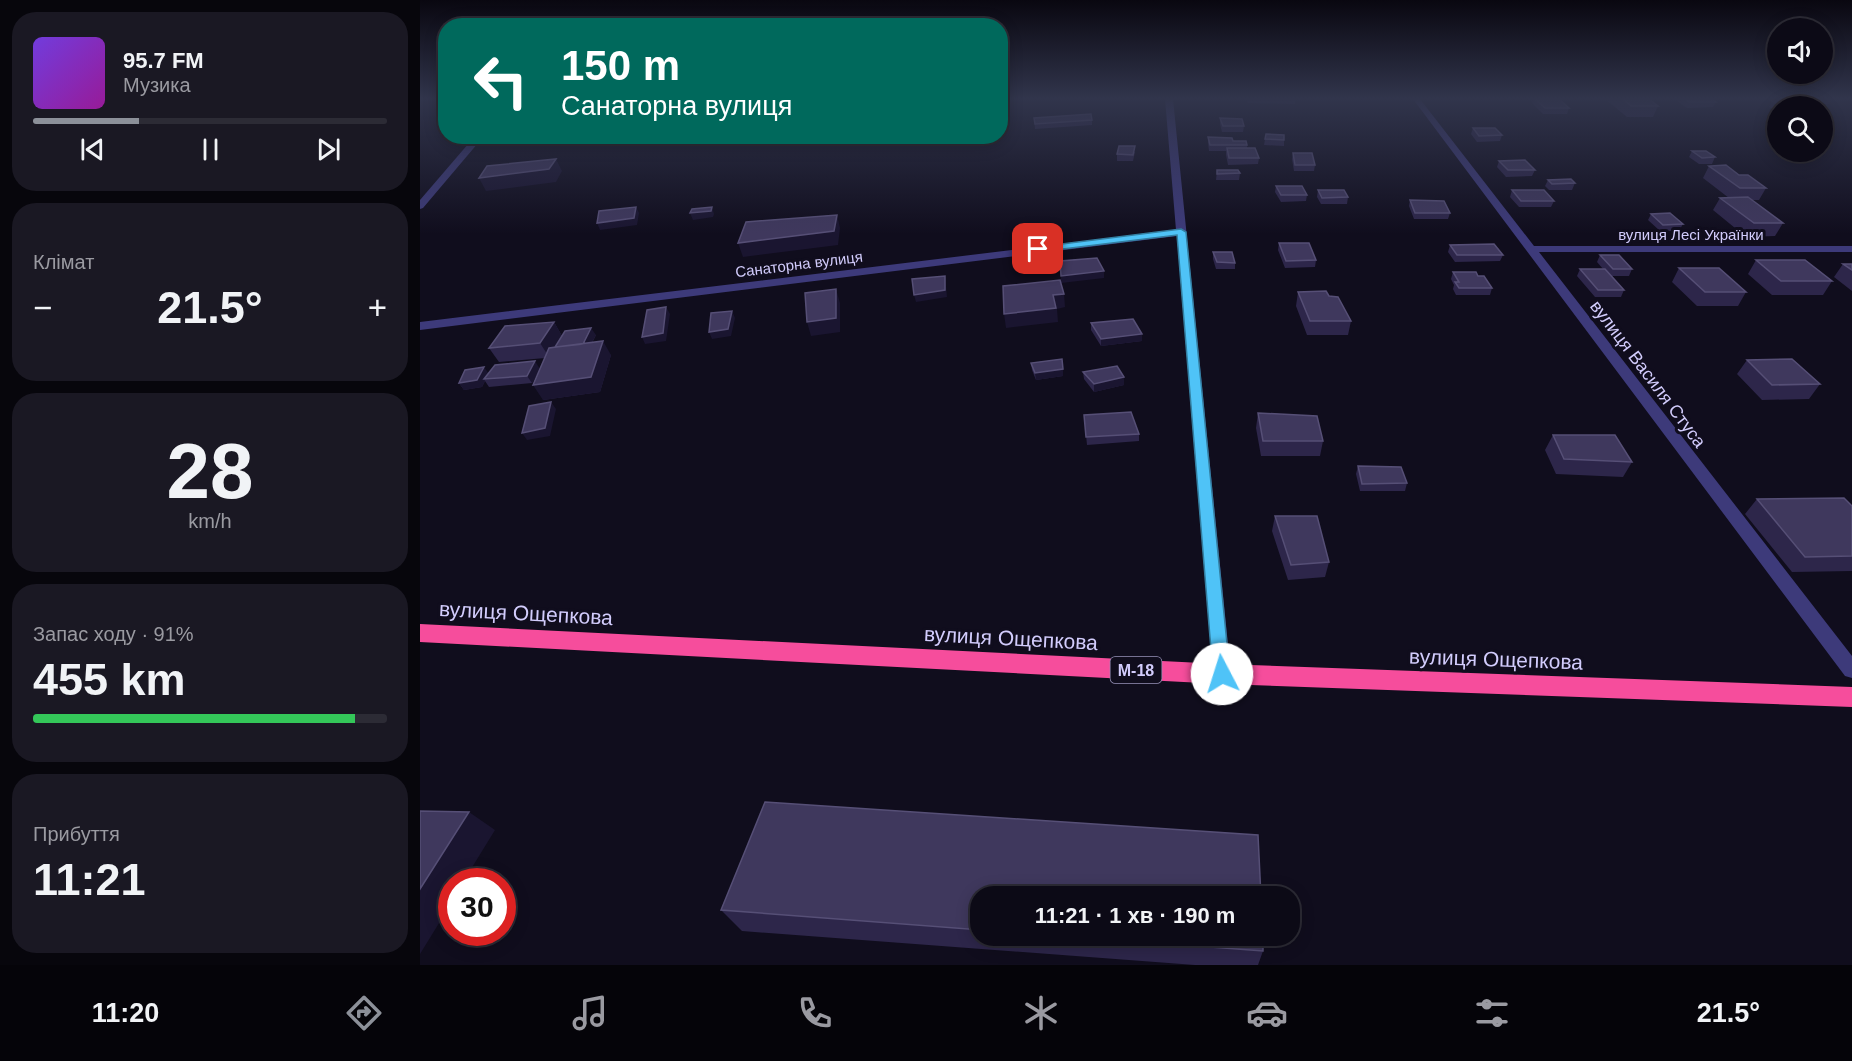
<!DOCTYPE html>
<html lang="uk">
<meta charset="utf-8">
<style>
:root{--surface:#0c0a16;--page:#1a1823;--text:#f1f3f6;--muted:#9a9aa1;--line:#2c2b35;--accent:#8c9099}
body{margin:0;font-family:Arial,sans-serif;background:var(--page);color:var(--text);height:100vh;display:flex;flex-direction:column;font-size:22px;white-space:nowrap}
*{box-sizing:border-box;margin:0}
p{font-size:20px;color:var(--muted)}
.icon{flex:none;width:33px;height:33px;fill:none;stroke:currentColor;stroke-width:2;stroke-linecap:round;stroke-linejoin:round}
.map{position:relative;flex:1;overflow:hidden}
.side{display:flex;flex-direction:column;gap:12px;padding:12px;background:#07060c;width:420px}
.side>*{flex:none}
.banner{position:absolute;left:18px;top:18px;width:570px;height:126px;border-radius:24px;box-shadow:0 3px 15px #0003,0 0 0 2px var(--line);background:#00695c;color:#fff;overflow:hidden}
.buttons{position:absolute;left:1347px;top:18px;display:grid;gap:12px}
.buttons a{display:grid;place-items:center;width:66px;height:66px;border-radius:50%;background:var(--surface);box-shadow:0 3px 15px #0003,0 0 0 2px var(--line);font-size:30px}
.speed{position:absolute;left:18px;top:868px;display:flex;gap:12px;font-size:30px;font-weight:700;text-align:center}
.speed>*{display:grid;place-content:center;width:78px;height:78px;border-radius:50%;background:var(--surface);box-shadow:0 3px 15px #0003,0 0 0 2px var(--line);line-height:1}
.speed .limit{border:9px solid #d22;background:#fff;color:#111}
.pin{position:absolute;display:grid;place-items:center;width:51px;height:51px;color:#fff;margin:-26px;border-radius:12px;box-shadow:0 3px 9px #0006}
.me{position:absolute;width:66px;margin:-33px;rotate:355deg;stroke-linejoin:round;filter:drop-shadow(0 0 4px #0008)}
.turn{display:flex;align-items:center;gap:21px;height:126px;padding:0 24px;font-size:27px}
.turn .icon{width:78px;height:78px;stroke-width:2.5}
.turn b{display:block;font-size:42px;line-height:51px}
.big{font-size:45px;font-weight:700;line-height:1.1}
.side .card{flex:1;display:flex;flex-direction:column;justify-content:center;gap:9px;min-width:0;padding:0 21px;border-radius:24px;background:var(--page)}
.side .dial{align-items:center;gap:0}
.dial b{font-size:78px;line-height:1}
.song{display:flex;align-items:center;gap:18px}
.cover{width:72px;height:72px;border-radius:9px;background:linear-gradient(135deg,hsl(260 70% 55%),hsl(300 70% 35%))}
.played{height:6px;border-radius:3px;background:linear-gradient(90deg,var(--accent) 30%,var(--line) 30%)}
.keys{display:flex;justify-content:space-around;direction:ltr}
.heat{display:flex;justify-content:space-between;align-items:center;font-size:33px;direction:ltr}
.charge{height:9px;border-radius:4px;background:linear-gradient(90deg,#34c759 91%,var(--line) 0)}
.trip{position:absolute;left:550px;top:886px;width:330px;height:60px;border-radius:24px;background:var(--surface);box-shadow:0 3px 15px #0003,0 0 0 2px var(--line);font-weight:700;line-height:60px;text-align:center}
.tab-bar{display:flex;height:96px;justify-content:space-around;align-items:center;background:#050409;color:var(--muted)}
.tab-bar .icon{width:42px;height:42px}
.tab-bar .on{color:var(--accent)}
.tab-bar b{font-size:27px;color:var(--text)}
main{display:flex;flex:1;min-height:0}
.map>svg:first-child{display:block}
</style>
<main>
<section class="side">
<div class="card">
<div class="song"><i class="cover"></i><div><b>95.7 FM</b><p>Музика</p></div></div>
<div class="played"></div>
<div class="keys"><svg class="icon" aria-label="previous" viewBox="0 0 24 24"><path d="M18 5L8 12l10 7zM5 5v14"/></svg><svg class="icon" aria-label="pause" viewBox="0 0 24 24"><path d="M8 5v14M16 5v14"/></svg><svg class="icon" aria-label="next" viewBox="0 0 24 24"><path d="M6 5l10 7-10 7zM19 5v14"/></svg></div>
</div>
<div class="card"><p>Клімат</p>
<div class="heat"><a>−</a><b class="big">21.5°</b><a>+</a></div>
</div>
<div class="card dial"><b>28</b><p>km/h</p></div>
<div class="card"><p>Запас ходу · 91%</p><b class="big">455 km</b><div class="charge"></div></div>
<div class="card"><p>Прибуття</p><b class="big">11:21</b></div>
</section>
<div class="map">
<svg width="1432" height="965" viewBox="0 0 1432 965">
<rect width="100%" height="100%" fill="#100d1d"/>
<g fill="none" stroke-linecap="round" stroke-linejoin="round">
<!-- minor -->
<path fill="#3d3a7a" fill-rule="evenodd" d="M 745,99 L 753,99 L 811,674 L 809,680 L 802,682 L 795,680 L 793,674 L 757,236 L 0,330 L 0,322 L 756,230 Z
M 993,99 L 1000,99 L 1114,246 L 1432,246 L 1432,252 L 1119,252 L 1432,656 L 1432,678 L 1425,676 Z
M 55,136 L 64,136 L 3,208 L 0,209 L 0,200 Z"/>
<!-- highway -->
<path fill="#f64d9c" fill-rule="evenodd" d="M 0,624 L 802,664 L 1432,687 L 1432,707 L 802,684 L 0,642 Z"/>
</g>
<!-- wall -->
<path fill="#2d264a" d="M 826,99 L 875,99 L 875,104 L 828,103 Z
M 1113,99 L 1139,99 L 1149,108 L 1147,114 L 1123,114 L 1112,103 Z
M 1185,99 L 1229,99 L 1238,106 L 1233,117 L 1207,117 Z
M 1254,99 L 1293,99 L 1296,102 L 1293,107 L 1267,108 Z
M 1378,99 L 1412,99 L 1409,104 L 1387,105 Z
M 1352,101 L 1382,106 L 1358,106 L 1358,112 L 1349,107 Z
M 614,118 L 672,120 L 672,125 L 615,129 Z
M 800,118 L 824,126 L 823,132 L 802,132 L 800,124 Z
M 1053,128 L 1082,135 L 1080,141 L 1057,142 L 1051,134 Z
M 846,134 L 864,140 L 864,146 L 844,145 Z
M 788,137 L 813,141 L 827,145 L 827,148 L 839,158 L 838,164 L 808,165 L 806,155 L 806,151 L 789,151 L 788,143 Z
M 1272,151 L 1295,157 L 1292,164 L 1279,164 L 1269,157 Z
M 715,152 L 713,161 L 697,161 L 697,154 Z
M 873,153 L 895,165 L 894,171 L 874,171 L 872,159 Z
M 1079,161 L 1115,170 L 1112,176 L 1086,177 L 1077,167 Z
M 1289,166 L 1319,175 L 1346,188 L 1339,200 L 1332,200 L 1363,223 L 1355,236 L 1326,237 L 1293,210 L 1300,198 L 1309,198 L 1283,178 Z
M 797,170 L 820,173 L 819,180 L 796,180 Z
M 1128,180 L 1155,183 L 1152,190 L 1129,190 L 1125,186 Z
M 856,186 L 887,195 L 886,201 L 861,202 L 855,192 Z
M 898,190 L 928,197 L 927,204 L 901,204 L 897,197 Z
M 1092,190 L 1134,201 L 1131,207 L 1099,207 L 1090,197 Z
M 990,200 L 1030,213 L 1028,219 L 994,219 L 989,206 Z
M 1231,214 L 1263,224 L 1259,231 L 1240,231 L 1228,220 Z
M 859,243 L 896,260 L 895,267 L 865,268 L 858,250 Z
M 1030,245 L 1083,255 L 1080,261 L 1035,262 L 1028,252 Z
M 793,252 L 815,263 L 815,269 L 796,269 L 793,259 Z
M 1180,255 L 1212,269 L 1209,276 L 1192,276 L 1204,290 L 1201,297 L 1175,297 L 1157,276 L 1160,269 L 1183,269 L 1177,262 Z
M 1336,260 L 1412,281 L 1403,295 L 1352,295 L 1328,274 Z
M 1423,264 L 1432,264 L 1432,291 L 1414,277 Z
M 1259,268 L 1326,292 L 1318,306 L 1277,306 L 1252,282 Z
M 1033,272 L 1058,276 L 1072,288 L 1070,295 L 1036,295 L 1033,289 L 1034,285 L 1031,279 Z
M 878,292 L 931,321 L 928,335 L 887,335 L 876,306 Z
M 134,322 L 142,336 L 176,335 L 172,343 L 191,355 L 180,392 L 123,400 L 119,370 L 112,383 L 69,387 L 65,381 L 62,387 L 44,390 L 39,383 L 69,373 L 120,369 L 125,358 L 79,362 L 69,348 Z
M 671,323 L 722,334 L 722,341 L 681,346 L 671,330 Z
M 1327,360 L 1400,384 L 1389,399 L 1342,400 L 1317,374 Z
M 611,363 L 643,376 L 616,380 L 612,370 Z
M 663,372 L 704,377 L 704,385 L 674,392 L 664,379 Z
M 838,413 L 903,441 L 900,456 L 841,456 L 836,428 Z
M 664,415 L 719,434 L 719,441 L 667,445 Z
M 1133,435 L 1212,462 L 1203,477 L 1136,474 L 1125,450 Z
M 938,466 L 987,483 L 985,491 L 940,491 L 936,474 Z
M 1337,499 L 1432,506 L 1432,571 L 1372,572 L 1325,514 Z
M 855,516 L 909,562 L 905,577 L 868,580 L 852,531 Z
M 561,897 L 561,936 L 843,936 L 843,951 L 838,965 L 775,965 L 322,931 L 301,910 Z"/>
<!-- shaded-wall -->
<path fill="#1a1530" d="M 136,159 L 142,171 L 136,182 L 66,191 L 59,178 Z
M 216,207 L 219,213 L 217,225 L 180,230 L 177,223 Z
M 292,207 L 294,214 L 293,217 L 273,220 L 270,213 Z
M 417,215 L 420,228 L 418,245 L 323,257 L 318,243 Z
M 684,271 L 684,278 L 641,283 L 641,276 Z
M 525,276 L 527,297 L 496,302 L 494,295 Z
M 416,289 L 420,303 L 420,332 L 391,336 L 387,322 Z
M 644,294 L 645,307 L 637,309 L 638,322 L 586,328 L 584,314 L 633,295 Z
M 246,307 L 250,314 L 246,341 L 225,344 L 222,337 Z
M 312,311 L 315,318 L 311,336 L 292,339 L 289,332 Z
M 134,322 L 142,336 L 129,357 L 120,343 Z
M 171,328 L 176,335 L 165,355 L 161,347 Z
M 722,334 L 722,341 L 681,346 L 681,339 Z
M 183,341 L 191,355 L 180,392 L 123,400 L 113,385 Z
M 115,361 L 120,369 L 112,383 L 107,376 Z
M 64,367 L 69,374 L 64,379 L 65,381 L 62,387 L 44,390 L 39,383 Z
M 643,369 L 643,376 L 616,380 L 615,373 Z
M 704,377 L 704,385 L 674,392 L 674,384 Z
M 131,402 L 136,409 L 130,436 L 107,440 L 102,433 Z
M 49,812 L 75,830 L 43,882 L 32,882 L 32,902 L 0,954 L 0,889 Z"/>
<!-- building -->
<path fill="#3f385d" stroke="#564f76" stroke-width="1.5" d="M 1115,99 L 1139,99 L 1149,108 L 1125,108 Z
M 1203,99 L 1229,99 L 1238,106 L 1211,106 Z
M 1265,99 L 1293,99 L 1296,102 L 1269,102 Z
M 1352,101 L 1372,101 L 1382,106 L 1361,106 Z
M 671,114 L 672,120 L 615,124 L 614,118 Z
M 800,118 L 822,119 L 824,126 L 803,126 Z
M 1053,128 L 1075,128 L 1082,135 L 1059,136 Z
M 846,134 L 864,135 L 864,140 L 845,139 Z
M 788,137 L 812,138 L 813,141 L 826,141 L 827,145 L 790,145 Z
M 699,146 L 715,146 L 713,155 L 697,154 Z
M 807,148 L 835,148 L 839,158 L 809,158 Z
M 1272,151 L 1286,151 L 1295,157 L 1282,158 Z
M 873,153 L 892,153 L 895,165 L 875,165 Z
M 136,159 L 129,169 L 59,178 L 67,166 Z
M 1105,160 L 1115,170 L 1088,170 L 1079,161 Z
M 1306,165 L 1319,175 L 1328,175 L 1346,188 L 1320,188 L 1289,166 Z
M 797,170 L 818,170 L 820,173 L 797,174 Z
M 1151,179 L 1155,183 L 1132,184 L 1128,180 Z
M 856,186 L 882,186 L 887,195 L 861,195 Z
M 898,190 L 924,190 L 928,197 L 902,198 Z
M 1092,190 L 1124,190 L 1134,201 L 1101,201 Z
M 1328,197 L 1363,223 L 1334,223 L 1300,198 Z
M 990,200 L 1024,201 L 1030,213 L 995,213 Z
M 216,207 L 214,218 L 177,223 L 179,211 Z
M 292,207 L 291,211 L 270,213 L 272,209 Z
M 1250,213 L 1263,224 L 1243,225 L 1231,214 Z
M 417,215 L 414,231 L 318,243 L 326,222 Z
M 859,243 L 889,243 L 896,260 L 866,261 Z
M 1074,244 L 1083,255 L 1037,255 L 1030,245 Z
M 793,252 L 812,252 L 815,263 L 797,262 Z
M 1180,255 L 1199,255 L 1212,269 L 1193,269 Z
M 677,258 L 684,271 L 641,276 L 640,261 Z
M 1336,260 L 1385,260 L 1412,281 L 1361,281 Z
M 1423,264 L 1432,264 L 1432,270 Z
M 1259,268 L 1299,268 L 1326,292 L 1285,292 Z
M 1160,269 L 1185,269 L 1204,290 L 1178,290 Z
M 1033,272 L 1056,272 L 1058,276 L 1064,276 L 1072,288 L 1039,288 L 1035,282 L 1039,282 Z
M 525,276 L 525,290 L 494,295 L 492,279 Z
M 640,280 L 644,294 L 633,295 L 636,308 L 584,314 L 583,286 Z
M 416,289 L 416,318 L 387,322 L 385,293 Z
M 906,291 L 909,296 L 918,297 L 931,321 L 890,321 L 878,292 Z
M 246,307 L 243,333 L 222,337 L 227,310 Z
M 312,311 L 308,329 L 289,332 L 291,313 Z
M 713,319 L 722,334 L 681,339 L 671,323 Z
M 134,322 L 120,343 L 69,348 L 85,326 Z
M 171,328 L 163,344 L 135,347 L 145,331 Z
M 183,341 L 171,377 L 113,385 L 129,348 Z
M 642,359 L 643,369 L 615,373 L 611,363 Z
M 1372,359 L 1400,384 L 1352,385 L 1327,360 Z
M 115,361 L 107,376 L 64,379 L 75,365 Z
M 697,366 L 704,377 L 674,384 L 663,372 Z
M 64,367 L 57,380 L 39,383 L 45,370 Z
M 131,402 L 125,428 L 102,433 L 109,406 Z
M 711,412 L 719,434 L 666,437 L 664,415 Z
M 838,413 L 897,416 L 903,441 L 843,441 Z
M 1133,435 L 1195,435 L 1212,462 L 1144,459 Z
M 938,466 L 981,467 L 987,483 L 942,484 Z
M 1424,498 L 1432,506 L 1432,556 L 1385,557 L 1337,499 Z
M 855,516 L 897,516 L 909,562 L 871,565 Z
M 345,802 L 838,835 L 841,897 L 561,897 L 561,930 L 301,910 Z
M 0,811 L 49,812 L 0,889 Z
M 642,936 L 843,936 L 843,951 Z"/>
<!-- sky -->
<linearGradient id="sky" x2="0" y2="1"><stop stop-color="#090710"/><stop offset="0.42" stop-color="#31354c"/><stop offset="1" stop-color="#31354c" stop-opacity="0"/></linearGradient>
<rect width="1432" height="234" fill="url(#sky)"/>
<!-- route -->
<path fill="#4fc3f7" stroke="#337fa1" stroke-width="1.5" d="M 761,229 L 766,232 L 810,674 L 808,679 L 802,682 L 796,679 L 793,674 L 757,235 L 618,252 L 614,249 L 618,247 Z"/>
<g text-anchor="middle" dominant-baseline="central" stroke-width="6" stroke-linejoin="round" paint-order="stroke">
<!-- far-street labels -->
<g font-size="15" fill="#d2ccfc" stroke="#100d1d">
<text x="1271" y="234">вулиця Лесі Українки</text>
<text transform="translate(379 264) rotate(-7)">Санаторна вулиця</text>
</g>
<!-- shield labels -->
<rect fill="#100d1d" stroke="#9893b9" stroke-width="1.5" x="690.5" y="657" width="51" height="26" rx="4.5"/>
<g font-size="16" font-weight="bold" fill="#d2ccfc">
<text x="716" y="670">М-18</text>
</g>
<!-- street labels -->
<g font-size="18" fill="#d2ccfc" stroke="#100d1d">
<text transform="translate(1228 374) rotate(53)">вулиця Василя Стуса</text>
</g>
<!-- near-street labels -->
<g font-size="21" fill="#d2ccfc" stroke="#100d1d">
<text transform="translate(106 613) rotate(3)">вулиця Ощепкова</text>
<text transform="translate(591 638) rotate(3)">вулиця Ощепкова</text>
<text transform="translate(1076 659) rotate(2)">вулиця Ощепкова</text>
</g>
</g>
</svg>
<div class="buttons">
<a><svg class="icon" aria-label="sound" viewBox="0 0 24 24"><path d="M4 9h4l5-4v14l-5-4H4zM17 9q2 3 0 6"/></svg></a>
<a><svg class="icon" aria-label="search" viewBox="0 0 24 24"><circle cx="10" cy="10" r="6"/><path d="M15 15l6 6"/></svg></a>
</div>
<div class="speed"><div class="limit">30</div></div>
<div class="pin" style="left:618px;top:249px;background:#d93025"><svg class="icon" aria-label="arrive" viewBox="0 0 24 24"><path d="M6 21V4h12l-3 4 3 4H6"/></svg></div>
<svg class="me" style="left:802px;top:674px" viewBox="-20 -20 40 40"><circle r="19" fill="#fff"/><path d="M0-13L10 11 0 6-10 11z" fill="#4fc3f7"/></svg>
<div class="trip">11:21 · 1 хв · 190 m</div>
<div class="banner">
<div class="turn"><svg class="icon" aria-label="left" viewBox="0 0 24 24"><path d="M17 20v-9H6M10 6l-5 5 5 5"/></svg><div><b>150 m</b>Санаторна вулиця</div></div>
</div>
</div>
</main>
<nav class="tab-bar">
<b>11:20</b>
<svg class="icon on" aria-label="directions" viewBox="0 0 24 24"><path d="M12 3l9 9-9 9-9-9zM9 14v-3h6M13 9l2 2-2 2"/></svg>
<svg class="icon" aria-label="music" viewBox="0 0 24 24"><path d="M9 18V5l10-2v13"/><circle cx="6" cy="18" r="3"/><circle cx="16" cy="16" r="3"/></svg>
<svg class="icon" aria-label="phone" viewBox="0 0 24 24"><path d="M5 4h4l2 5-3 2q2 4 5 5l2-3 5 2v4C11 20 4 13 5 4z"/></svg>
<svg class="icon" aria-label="climate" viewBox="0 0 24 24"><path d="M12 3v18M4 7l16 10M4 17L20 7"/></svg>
<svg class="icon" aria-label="car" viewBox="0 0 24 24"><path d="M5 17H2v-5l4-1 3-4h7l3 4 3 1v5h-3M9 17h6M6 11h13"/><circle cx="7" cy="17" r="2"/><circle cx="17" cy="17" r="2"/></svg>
<svg class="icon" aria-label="filters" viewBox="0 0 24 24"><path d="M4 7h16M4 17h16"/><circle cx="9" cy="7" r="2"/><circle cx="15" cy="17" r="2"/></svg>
<b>21.5°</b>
</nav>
